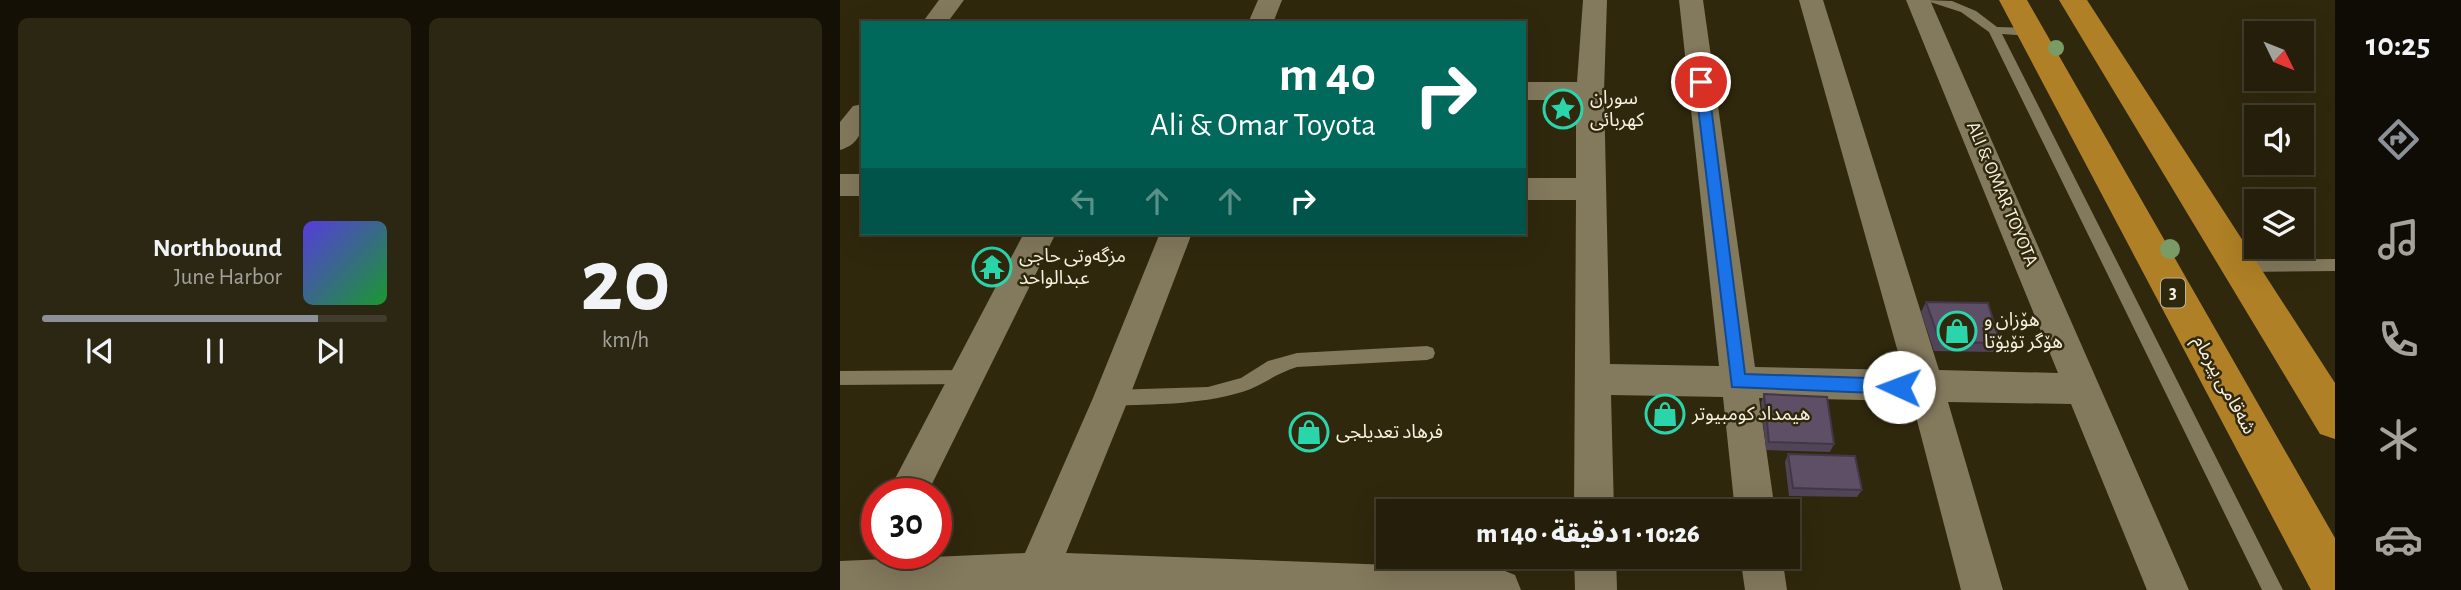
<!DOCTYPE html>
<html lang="ar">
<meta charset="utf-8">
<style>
:root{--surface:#241e0a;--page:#2c2713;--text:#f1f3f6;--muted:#a3a29c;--line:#413c2b;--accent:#8c9099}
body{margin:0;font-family:"Alegreya Sans","Noto Sans Arabic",sans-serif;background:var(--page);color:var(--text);direction:rtl;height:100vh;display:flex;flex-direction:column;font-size:26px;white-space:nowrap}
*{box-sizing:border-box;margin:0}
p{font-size:23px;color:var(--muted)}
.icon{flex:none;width:38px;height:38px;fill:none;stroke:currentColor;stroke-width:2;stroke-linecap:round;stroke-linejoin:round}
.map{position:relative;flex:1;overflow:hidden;direction:ltr}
.panel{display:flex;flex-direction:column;gap:18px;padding:18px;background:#141006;width:840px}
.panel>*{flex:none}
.guide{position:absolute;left:21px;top:21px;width:665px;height:214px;border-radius:0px;box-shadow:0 7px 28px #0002,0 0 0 2px var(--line);direction:rtl;background:#00695c;color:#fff;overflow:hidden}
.needle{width:46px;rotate:133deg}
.buttons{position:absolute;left:1404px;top:21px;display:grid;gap:14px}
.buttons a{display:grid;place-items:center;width:70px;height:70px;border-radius:0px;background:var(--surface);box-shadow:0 7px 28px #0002,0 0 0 2px var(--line);font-size:35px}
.speed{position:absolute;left:21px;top:478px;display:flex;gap:14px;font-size:35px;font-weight:700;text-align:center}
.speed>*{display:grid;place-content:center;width:91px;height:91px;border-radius:50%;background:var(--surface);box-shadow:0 7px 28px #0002,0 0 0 2px var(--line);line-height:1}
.speed .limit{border:10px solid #d22;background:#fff;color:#111}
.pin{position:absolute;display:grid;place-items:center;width:60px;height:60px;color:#fff;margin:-30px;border:4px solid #fff;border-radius:50%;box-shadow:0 2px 7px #0007}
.me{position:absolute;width:77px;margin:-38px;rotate:272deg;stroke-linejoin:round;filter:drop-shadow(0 0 5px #0008)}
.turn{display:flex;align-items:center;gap:24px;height:147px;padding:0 35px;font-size:32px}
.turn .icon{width:91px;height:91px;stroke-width:2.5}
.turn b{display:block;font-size:49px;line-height:60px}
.lanes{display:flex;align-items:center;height:66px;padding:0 35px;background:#0003;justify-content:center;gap:35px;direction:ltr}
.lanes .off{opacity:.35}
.panel .tile{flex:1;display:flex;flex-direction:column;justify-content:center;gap:10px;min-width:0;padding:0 24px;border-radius:10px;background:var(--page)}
.panel .dial{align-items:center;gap:0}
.dial b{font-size:91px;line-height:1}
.song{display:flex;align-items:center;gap:21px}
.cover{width:84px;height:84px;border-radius:10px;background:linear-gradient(135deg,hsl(250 70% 55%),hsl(130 70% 35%))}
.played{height:7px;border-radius:4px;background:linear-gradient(90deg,var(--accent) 80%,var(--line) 80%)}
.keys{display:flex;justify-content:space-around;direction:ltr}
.panel .tiles{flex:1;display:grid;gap:18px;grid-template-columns:repeat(2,1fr)}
.trip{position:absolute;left:536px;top:499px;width:424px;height:70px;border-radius:0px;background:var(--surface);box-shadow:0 7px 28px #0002,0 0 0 2px var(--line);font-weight:800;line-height:70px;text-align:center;direction:rtl}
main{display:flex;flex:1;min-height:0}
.menu{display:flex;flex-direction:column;width:126px;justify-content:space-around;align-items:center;background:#0e0c04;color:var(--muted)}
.menu .icon{width:49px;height:49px}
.menu .selected{color:var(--accent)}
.menu b{font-size:32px;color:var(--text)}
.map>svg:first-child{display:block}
</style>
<main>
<nav class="menu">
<b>10:25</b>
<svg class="icon selected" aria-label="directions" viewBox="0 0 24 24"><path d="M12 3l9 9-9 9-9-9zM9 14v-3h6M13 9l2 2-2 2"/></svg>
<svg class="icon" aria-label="music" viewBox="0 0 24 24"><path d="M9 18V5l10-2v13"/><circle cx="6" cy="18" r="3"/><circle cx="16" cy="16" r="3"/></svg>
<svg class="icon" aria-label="phone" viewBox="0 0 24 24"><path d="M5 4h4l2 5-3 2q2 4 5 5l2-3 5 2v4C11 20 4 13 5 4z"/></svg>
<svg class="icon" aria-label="climate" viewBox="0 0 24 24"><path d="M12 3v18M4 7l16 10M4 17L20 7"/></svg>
<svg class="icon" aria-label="car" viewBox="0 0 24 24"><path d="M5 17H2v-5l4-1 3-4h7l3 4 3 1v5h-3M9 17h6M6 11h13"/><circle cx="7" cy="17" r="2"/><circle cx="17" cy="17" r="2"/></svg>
</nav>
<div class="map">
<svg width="1495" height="590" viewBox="0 0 1495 590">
<rect width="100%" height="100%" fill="#30280d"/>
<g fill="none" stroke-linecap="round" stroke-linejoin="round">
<!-- service -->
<path fill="#83795d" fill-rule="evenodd" d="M 1084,0 L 1112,1 L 1136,11 L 1157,27 L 1191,28 L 1197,32 L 1191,36 L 1162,34 L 1443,590 L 1422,590 L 1149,32 L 1121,12 Z
M 1495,259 L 1495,271 L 1401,272 L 1393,266 L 1401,260 Z
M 587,346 L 593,348 L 595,353 L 593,358 L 587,360 L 457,367 C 436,373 422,386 402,392 C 359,405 315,404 271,406 L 265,403 L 262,398 L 265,393 L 271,390 L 368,387 L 401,378 L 428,361 L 457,353 Z
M 126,370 L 132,372 L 134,377 L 132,382 L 126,384 L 0,385 L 0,371 Z"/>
<!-- minor -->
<path fill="#83795d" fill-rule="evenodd" d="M 99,0 L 124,0 L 107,23 L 82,23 Z
M 418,0 L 442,0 L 433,23 L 408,23 Z
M 743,0 L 767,0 L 764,91 L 770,364 L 879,366 L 839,0 L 863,0 L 915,367 L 1063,370 L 959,0 L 983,0 L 1099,370 L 1218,373 L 1066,0 L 1090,0 L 1349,590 L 1307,590 L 1231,404 L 1108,402 L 1163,590 L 1121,590 L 1072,401 L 919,398 L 935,511 L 895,511 L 883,397 L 771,395 L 774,511 L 734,511 L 736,200 L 684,200 L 684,178 L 736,178 L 736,100 L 684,100 L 684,82 L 737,82 Z
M 23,104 C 23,125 24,143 0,150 L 0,122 L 13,106 Z
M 0,174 L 23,174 L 23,196 L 0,196 Z
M 184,233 L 216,233 L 87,494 L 47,494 Z
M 320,233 L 352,233 L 289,398 L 226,553 L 660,569 L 675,575 L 681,590 L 0,590 L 0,561 L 185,553 L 253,398 Z
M 734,556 L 776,556 L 777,590 L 735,590 Z
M 900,556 L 942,556 L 947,590 L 905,590 Z"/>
<!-- trunk -->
<path fill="#af8025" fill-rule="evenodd" d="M 1159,0 L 1187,0 L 1495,538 L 1495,590 L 1471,590 Z
M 1219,0 L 1247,0 L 1495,383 L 1495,439 L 1480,434 Z"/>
</g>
<!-- trees -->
<g fill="#7a9a66">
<circle cx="1216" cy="48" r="8"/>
<circle cx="1330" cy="249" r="10"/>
</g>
<!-- wall -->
<path fill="#514358" d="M 1086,302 L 1160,343 L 1153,352 L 1094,351 L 1081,312 Z
M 924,394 L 994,444 L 990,452 L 926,450 L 921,403 Z
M 948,454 L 1022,490 L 1017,497 L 949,496 L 945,462 Z"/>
<!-- building -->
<path fill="#5e4e66" stroke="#423747" stroke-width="2" d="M 1086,302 L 1148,303 L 1160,343 L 1100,342 Z
M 924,394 L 987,397 L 994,444 L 929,442 Z
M 948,454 L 1015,456 L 1022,490 L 953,488 Z"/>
<!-- route -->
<path fill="#1a73e8" stroke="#114b97" stroke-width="2" d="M 861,78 L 868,82 L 905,374 L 1059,379 L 1065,381 L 1068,387 L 1065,392 L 1059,394 L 892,387 L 855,82 Z"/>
<!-- icons -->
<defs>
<symbol id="sight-ring" viewBox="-11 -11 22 22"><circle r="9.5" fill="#30280d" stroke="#2bd5ac" stroke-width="1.5"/><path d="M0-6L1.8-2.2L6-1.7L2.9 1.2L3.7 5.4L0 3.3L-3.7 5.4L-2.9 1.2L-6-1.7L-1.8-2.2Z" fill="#2bd5ac"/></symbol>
<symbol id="temple-ring" viewBox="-11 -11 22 22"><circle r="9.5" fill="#30280d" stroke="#2bd5ac" stroke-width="1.5"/><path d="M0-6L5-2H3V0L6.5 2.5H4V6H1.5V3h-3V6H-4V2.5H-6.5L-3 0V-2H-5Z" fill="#2bd5ac"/></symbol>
<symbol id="shop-ring" viewBox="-11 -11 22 22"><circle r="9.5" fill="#30280d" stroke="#2bd5ac" stroke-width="1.5"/><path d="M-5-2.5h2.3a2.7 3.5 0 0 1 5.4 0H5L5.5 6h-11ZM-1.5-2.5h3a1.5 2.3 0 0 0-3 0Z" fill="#2bd5ac"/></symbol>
</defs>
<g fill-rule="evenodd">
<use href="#sight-ring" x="701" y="87" width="44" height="44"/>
<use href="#temple-ring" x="130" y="245" width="44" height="44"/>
<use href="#shop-ring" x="1095" y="309" width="44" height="44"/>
<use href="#shop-ring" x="803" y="392" width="44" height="44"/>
<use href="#shop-ring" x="447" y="410" width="44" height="44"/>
</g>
<g text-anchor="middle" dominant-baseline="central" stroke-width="5" stroke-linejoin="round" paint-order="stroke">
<!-- shield labels -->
<rect fill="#30280d" stroke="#bbb5a1" stroke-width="2" x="1321" y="278.5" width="24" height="29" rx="5"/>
<g font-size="18" font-weight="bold" fill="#f6f1e1">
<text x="1333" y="293">3</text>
</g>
<!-- poi labels -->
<g font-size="19" fill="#f6f1e1" stroke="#30280d" text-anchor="start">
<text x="750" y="98">سوران<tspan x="750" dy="22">کهربائی</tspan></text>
<text x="179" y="256">مزگەوتی حاجی<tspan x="179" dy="22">عبدالواحد</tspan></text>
<text x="1144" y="320">هۆزان و<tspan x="1144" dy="22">هۆگر تۆیۆتا</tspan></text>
<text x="852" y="414">هيمداد كومبيوتر</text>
<text x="496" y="432">فرهاد تعدیلجی</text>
</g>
<!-- street labels -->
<g font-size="19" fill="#f6f1e1" stroke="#30280d">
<text transform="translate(1162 194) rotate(67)">ALI &amp; OMAR TOYOTA</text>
<text transform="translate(1384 385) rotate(61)">شەقامی پیرمام</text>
</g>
</g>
</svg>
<div class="buttons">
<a><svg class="needle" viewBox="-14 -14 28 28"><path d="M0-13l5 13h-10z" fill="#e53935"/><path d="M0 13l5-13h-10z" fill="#a3a29c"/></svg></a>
<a><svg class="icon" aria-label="sound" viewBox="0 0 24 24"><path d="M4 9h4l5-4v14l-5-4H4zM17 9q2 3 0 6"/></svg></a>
<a><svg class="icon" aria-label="layers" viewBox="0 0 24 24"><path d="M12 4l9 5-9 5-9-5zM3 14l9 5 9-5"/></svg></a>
</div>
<div class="speed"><div class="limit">30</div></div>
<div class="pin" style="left:861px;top:82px;background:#d93025"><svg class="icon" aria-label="arrive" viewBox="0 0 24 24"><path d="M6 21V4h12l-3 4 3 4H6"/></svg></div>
<svg class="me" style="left:1059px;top:387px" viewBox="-20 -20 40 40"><circle r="19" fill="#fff"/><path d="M0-13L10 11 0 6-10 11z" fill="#1a73e8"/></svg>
<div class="trip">10:26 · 1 دقيقة · 140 m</div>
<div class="guide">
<div class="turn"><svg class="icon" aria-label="right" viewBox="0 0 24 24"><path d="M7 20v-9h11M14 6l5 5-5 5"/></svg><div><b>40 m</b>Ali &amp; Omar Toyota</div></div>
<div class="lanes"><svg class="icon off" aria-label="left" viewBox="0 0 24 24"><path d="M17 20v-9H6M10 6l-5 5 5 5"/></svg><svg class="icon off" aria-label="ahead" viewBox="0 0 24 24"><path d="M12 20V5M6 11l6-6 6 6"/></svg><svg class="icon off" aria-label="ahead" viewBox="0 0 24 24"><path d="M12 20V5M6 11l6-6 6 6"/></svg><svg class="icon" aria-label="right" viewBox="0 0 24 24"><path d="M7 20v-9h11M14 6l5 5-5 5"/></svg></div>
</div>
</div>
<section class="panel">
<div class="tiles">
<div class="tile dial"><b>20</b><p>km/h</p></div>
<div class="tile">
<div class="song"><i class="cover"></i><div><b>Northbound</b><p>June Harbor</p></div></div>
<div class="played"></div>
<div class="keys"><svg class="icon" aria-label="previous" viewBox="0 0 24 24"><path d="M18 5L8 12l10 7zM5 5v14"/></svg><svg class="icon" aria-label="pause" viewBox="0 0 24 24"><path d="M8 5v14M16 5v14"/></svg><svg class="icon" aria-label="next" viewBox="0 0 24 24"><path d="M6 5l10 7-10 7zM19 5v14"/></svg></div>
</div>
</div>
</section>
</main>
